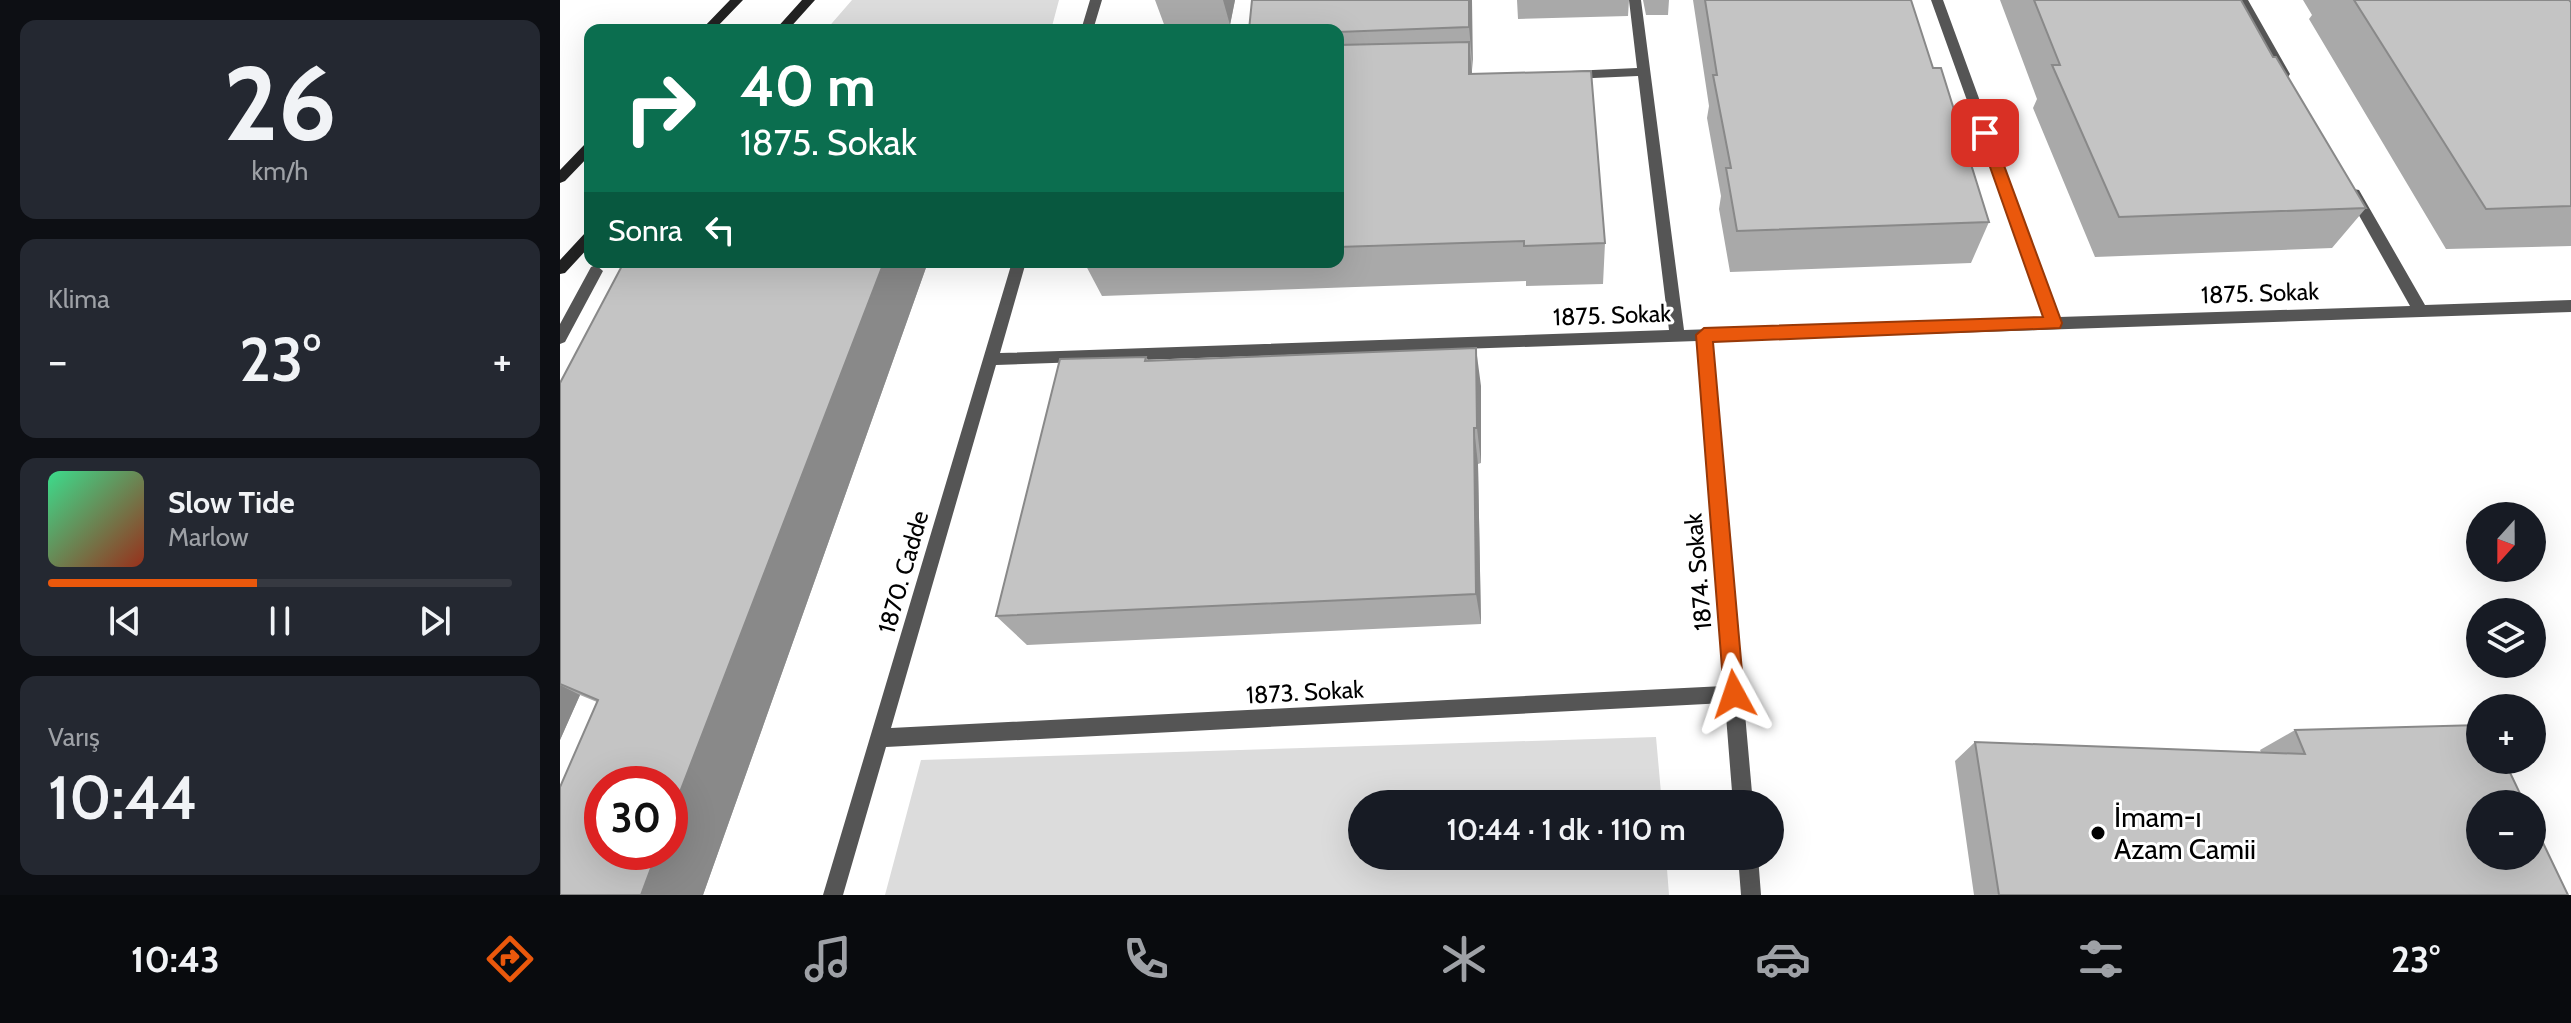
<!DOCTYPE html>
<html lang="tr">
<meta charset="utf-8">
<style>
:root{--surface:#171b24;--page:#242831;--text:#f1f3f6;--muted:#9ea1a6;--line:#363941;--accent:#ea580c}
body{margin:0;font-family:Cabin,sans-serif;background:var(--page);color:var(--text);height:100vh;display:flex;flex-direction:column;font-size:30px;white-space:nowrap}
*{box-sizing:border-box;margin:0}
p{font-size:26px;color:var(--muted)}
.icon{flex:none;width:44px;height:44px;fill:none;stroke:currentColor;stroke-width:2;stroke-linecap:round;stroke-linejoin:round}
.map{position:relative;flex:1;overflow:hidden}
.drawer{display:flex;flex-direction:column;gap:20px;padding:20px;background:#0d0f14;width:560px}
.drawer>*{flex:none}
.top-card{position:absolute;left:24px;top:24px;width:760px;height:244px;border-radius:16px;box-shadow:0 8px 32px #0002;background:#0b6e4f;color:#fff;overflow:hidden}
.needle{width:52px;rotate:201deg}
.fabs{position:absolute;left:1906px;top:502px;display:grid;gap:16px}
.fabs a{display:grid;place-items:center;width:80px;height:80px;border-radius:50%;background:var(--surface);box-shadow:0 8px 32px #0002;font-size:40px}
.speed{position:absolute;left:24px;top:766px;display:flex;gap:16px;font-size:40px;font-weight:700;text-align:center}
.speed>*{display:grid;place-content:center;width:104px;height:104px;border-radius:50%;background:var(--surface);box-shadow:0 8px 32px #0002;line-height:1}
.speed .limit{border:12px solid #d22;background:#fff;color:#111}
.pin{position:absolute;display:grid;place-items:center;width:68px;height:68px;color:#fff;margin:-34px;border-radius:16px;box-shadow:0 4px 12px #0006}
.me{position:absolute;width:88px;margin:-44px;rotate:355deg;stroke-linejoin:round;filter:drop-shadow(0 0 6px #0008)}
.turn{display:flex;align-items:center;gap:28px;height:168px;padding:0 24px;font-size:36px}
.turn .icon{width:104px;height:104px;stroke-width:2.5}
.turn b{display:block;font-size:56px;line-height:68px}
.then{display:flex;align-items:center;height:76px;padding:0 24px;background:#0003;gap:16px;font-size:30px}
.big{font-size:60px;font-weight:600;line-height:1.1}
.drawer .card{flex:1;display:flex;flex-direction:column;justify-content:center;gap:12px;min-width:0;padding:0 28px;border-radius:16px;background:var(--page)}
.drawer .dial{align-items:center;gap:0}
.dial b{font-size:104px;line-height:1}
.song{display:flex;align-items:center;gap:24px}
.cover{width:96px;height:96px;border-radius:12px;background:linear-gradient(135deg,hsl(150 70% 55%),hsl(10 70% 35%))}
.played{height:8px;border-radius:4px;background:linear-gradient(90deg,var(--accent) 45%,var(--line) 45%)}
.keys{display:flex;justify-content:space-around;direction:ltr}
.heat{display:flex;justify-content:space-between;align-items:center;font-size:44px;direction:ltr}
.trip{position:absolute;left:788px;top:790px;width:436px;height:80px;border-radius:40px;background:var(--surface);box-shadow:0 8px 32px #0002;font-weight:600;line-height:80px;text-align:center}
.dock{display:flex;height:128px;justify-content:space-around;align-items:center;background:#090b0e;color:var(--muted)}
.dock .icon{width:56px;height:56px}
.dock .selected{color:var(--accent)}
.dock b{font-size:36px;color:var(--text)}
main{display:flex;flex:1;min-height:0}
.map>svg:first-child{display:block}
</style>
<main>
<section class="drawer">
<div class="card dial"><b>26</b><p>km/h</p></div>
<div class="card"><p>Klima</p>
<div class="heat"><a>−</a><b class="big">23°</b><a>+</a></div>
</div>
<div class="card">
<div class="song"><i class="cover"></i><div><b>Slow Tide</b><p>Marlow</p></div></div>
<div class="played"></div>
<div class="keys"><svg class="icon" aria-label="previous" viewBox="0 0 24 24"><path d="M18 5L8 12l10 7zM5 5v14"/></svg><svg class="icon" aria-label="pause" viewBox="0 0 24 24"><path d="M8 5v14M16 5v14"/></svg><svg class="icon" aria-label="next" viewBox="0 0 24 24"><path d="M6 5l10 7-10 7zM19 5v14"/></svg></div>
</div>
<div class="card"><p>Varış</p><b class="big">10:44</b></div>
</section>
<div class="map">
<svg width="2011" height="895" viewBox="0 0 2011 895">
<rect width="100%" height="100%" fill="#fff"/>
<!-- green -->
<path fill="#dcdcdc" d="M 292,0 L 499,0 L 491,30 L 266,30 Z
M 1096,737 L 1102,804 L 802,804 L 802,856 L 1106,856 L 1109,895 L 325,895 L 361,760 Z"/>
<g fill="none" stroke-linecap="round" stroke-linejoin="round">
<!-- minor -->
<path fill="#555" fill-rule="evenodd" d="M 530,0 L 542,0 L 533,30 L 521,30 Z
M 1069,0 L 1081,0 L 1124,330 L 1485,318 L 1371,0 L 1383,0 L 1499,317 L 1850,306 L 1787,194 L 1794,189 L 1799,190 L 1865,305 L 2011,300 L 2011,312 L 1152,341 L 1193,804 L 1173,804 L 1165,703 L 326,747 L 283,895 L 263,895 L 452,262 L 466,262 L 440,353 L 1109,330 L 1078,76 L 1011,79 L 1005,75 L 1011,71 L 1077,68 ZM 1137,341 L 1164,686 L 331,728 L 436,365 Z
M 1676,0 L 1688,0 L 1730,74 L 1728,77 L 1720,77 Z
M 36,265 L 43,271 L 5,342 L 0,344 L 0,324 L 31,267 Z
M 1178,856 L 1198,856 L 1201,895 L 1181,895 Z"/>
<!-- secondary -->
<path fill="#222" fill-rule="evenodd" d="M 170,0 L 183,0 L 154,30 L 141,30 Z
M 242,0 L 255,0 L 228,30 L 215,30 Z
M 30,142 L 30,155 L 5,181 L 0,183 L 0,170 L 25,144 Z
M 30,232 L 30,246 L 5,273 L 0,274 L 0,260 L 25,233 Z"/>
</g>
<!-- wall -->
<path fill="#a9a9a9" d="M 595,0 L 675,0 L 670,25 L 605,27 Z
M 692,0 L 912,0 L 912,74 L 1045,243 L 1043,284 L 966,286 L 966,281 L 542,296 L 524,262 L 778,262 L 778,30 Z
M 957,0 L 1069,0 L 1068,16 L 958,19 Z
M 1083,0 L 1109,0 L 1108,15 L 1086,15 Z
M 1133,0 L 1351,0 L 1373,68 L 1429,222 L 1411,263 L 1170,272 L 1159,209 L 1161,196 L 1147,118 L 1149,106 Z
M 1440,0 L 1681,0 L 1713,57 L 1806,208 L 1772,248 L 1535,257 L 1473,108 L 1477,99 Z
M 1743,0 L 2009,0 L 2011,2 L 2011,246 L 1886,249 L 1749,19 L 1752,15 Z
M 64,262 L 368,262 L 143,895 L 0,895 L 37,702 L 20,695 L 0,740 L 0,383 Z
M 586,357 L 589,361 L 921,386 L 921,463 L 918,464 L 921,624 L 467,645 L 436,616 Z
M 1735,730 L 2008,895 L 1414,895 L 1395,761 L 1415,742 L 1701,752 L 1700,750 Z"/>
<!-- shaded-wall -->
<path fill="#898989" d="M 663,0 L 675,0 L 670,25 Z
M 909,0 L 912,0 L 913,70 L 909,27 Z
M 909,42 L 913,84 L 909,74 Z
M 324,262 L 368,262 L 143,895 L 81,895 L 97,852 L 110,852 L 110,818 Z
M 916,348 L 921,386 L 921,463 L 917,428 Z
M 914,428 L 918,464 L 921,624 L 916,594 Z
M 0,685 L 20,695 L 0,740 Z"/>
<!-- building -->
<path fill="#c4c4c4" stroke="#898989" stroke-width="2" d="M 692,0 L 909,0 L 909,27 L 778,32 L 778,30 L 689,30 Z
M 1145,0 L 1351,0 L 1373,68 L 1381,68 L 1429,222 L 1177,231 L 1166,168 L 1171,168 L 1153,75 L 1157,75 Z
M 1474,0 L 1681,0 L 1713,57 L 1716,57 L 1806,208 L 1559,217 L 1492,65 L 1500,65 Z
M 1794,0 L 2009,0 L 2011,2 L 2011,206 L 1926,209 Z
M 909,42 L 909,74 L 1031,71 L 1045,243 L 964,246 L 964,241 L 778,247 L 778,45 Z
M 64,262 L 324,262 L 110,818 L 110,784 L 42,784 L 42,852 L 97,852 L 81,895 L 0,895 L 0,787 L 38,700 L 0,684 L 0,383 Z
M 916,348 L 917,428 L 914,428 L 916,594 L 436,616 L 500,359 L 586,357 L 585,361 Z
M 1920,725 L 1920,760 L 1944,760 L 1965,804 L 1920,804 L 1920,856 L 1972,856 L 1972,820 L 2008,895 L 1439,895 L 1415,742 L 1745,754 L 1735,730 Z"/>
<!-- route -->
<path fill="#ea580c" stroke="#983908" stroke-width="2" d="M 1425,128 L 1432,133 L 1502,323 L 1500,328 L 1153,342 L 1184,694 L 1181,701 L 1174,704 L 1167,701 L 1164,694 L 1136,335 L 1144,328 L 1483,317 L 1418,133 Z"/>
<!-- markers -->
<circle fill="#000" stroke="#fff" stroke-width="3" cx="1538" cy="833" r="8"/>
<g text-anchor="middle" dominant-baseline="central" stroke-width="6" stroke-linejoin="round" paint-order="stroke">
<!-- street labels -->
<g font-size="24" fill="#000" stroke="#fff">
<text transform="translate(1700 293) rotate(-2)">1875. Sokak</text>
<text transform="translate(1052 315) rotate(-2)">1875. Sokak</text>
<text transform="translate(343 572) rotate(-74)">1870. Cadde</text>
<text transform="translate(1138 572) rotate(-95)">1874. Sokak</text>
<text transform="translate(745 692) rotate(-3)">1873. Sokak</text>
</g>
<!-- near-poi labels -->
<g font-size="28" fill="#000" stroke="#fff" text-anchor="start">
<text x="1554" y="817">İmam-ı<tspan x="1554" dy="32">Azam Camii</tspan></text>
</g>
</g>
</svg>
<div class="fabs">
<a><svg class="needle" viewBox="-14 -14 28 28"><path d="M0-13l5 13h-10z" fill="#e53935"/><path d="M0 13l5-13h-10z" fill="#9ea1a6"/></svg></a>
<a><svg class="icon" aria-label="layers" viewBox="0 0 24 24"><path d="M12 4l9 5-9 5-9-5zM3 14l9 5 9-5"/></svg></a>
<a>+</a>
<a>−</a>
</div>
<div class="speed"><div class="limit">30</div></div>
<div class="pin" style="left:1425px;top:133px;background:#d93025"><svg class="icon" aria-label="arrive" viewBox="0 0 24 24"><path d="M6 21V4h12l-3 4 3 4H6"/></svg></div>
<svg class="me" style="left:1174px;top:694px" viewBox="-20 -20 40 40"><path d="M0-17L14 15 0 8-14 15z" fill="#ea580c" stroke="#fff" stroke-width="4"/></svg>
<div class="trip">10:44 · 1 dk · 110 m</div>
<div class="top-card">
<div class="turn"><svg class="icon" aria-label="right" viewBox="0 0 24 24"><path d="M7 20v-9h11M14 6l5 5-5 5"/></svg><div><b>40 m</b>1875. Sokak</div></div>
<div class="then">Sonra<svg class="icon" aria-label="left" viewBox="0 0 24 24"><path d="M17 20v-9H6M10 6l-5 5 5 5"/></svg></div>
</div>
</div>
</main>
<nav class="dock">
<b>10:43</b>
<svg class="icon selected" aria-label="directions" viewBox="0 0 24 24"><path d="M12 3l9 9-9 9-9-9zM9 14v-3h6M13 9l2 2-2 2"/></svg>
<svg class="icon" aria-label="music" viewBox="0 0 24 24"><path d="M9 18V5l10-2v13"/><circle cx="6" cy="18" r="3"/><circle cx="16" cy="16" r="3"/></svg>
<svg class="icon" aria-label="phone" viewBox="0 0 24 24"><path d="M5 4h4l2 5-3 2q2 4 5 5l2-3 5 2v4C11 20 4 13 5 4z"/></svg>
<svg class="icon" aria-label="climate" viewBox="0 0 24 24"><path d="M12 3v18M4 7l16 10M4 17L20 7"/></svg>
<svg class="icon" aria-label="car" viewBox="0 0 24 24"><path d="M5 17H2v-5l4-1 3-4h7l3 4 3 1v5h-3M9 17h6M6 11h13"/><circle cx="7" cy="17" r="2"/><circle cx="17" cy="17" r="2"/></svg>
<svg class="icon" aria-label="filters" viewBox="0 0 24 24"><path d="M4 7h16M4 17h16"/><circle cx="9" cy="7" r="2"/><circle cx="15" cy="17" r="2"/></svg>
<b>23°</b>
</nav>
